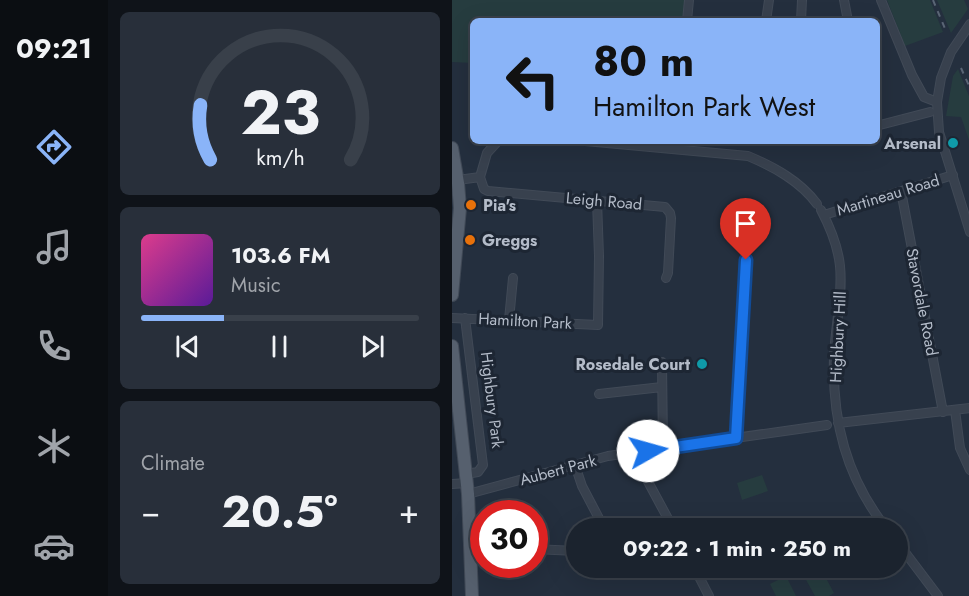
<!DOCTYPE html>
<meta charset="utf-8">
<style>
:root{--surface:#1b232e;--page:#282f3a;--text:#f1f3f6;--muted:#a0a4aa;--line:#39404a;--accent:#8ab4f8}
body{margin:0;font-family:Jost,sans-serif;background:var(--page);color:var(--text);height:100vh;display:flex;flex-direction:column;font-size:22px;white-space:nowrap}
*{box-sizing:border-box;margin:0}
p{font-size:20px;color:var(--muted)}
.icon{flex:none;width:33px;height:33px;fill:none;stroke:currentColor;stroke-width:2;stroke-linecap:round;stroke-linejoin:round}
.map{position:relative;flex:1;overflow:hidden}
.details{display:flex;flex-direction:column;gap:12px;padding:12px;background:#0f1319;width:344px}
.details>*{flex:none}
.guide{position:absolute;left:18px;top:18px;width:410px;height:126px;border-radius:9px;box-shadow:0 6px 24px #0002,0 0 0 2px var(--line);background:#8ab4f8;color:#111;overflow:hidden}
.speed{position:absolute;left:18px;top:500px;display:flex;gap:12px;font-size:30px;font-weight:700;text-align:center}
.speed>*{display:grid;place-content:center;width:78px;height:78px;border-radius:50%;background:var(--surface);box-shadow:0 6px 24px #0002,0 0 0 2px var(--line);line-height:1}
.speed .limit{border:9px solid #d22;background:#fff;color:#111}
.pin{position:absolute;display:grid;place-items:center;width:51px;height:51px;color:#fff;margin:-62px -26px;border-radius:50% 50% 50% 0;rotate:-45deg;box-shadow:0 0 6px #0007}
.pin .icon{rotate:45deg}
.me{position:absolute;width:66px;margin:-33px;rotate:83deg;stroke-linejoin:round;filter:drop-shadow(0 0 4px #0008)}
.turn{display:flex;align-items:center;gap:21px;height:126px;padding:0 24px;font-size:27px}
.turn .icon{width:78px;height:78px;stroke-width:2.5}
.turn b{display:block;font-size:42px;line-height:51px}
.big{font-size:45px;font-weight:700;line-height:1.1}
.details .widget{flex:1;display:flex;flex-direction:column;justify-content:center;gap:9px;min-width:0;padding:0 21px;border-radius:9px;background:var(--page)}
.details .dial{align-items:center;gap:0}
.dial svg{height:156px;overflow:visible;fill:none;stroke:var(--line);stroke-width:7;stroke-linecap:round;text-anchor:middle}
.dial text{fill:var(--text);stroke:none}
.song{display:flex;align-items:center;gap:18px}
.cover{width:72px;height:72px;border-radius:9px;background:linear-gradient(135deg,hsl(330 70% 55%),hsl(270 70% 35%))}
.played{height:6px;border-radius:3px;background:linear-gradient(90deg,var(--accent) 30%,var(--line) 30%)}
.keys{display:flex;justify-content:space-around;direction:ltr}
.heat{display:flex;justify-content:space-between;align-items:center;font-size:33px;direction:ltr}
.trip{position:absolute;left:114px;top:518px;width:342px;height:60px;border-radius:30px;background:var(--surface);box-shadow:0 6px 24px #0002,0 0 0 2px var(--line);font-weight:700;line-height:60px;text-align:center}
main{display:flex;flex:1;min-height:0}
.tabs{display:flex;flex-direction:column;width:108px;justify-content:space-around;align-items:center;background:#0b0e12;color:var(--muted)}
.tabs .icon{width:42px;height:42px}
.tabs .on{color:var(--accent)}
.tabs b{font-size:27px;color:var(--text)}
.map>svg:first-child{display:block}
</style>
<main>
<nav class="tabs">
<b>09:21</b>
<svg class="icon on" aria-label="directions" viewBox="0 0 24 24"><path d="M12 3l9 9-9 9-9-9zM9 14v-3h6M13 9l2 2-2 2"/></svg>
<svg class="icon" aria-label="music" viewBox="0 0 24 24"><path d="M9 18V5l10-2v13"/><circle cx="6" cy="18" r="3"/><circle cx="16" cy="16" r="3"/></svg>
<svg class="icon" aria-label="phone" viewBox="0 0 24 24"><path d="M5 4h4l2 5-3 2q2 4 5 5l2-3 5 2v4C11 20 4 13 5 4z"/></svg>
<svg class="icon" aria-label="climate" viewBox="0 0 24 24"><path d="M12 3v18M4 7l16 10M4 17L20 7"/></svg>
<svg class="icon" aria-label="car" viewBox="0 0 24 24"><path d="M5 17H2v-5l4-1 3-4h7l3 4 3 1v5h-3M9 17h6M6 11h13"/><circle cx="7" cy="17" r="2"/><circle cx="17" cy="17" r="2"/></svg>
</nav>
<section class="details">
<div class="widget dial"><svg viewBox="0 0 100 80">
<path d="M14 69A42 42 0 1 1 86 69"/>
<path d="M14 69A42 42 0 0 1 9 41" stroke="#8ab4f8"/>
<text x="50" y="56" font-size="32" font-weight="700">23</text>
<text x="50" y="72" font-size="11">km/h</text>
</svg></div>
<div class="widget">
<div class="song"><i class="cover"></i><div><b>103.6 FM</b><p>Music</p></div></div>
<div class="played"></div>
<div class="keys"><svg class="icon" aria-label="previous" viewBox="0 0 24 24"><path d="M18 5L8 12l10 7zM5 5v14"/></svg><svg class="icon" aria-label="pause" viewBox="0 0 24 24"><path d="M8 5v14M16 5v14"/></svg><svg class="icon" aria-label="next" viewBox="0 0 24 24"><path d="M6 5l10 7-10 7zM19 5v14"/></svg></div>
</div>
<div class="widget"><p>Climate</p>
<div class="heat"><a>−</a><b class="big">20.5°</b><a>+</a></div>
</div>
</section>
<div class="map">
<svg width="518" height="596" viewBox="0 0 518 596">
<rect width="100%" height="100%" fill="#242f3e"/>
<!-- green -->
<path fill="#263c3f" d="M 0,0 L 233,0 L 230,21 L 21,21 L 21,63 L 0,62 Z
M 435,0 L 478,0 L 491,32 L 453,46 Z
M 485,0 L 512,0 L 516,9 L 499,33 Z
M 506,69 L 517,96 L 517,140 L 509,117 L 494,116 L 501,76 Z
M 310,475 L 316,491 L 290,500 L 285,483 Z
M 351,567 L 368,567 L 382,593 L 377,596 L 363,596 L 348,569 Z
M 334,576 L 344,596 L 324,596 L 318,584 Z"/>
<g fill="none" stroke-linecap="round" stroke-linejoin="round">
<defs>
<path id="street" d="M 392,0 L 396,21
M 429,0 L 460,75 L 472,97 L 485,102
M 235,21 L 237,0
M 314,21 L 317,0
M 349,21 L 350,0
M 518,24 L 499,52 L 489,78 L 485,102 L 487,132 L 518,232
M 424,126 L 478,112
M 133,141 L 296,156 C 322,167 348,181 365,204
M 28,177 L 32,189 L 36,191 L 213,207 L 218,213 L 219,218 L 216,273 L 214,278
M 6,180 L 28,177 L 35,153 L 46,141
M 449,191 L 491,412
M 369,210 C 378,227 386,247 388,266 C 391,296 383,327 382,357 C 380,421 394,477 434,528
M 372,215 L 501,175
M 0,318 L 146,325 L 147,256 L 145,201
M 13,318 L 31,465 L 26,472 L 14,474
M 57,320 L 61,278
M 210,362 L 211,449
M 147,394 L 210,387
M 503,410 L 508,448 L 518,470
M 386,423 L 518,408
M 284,438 L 294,260
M 180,452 L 221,528
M 123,465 L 130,486 L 152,528
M 0,484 L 15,483
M 16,494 L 156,456 L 375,425
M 446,543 L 486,596
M 18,545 L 32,545
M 82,549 L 124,551
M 242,567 L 257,596"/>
<path id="primary" d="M 0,148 L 6,183 L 8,208 L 0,295
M 0,346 L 16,494 L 20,596"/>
</defs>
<!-- street casing -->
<use href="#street" stroke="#414a57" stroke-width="10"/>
<!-- primary casing -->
<use href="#primary" stroke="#414a57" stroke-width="14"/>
<!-- street -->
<use href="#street" stroke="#38414e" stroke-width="8"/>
<!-- primary -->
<use href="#primary" stroke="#56606e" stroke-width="12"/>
<!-- rail -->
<path stroke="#5a6575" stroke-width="2" stroke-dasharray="6 6" stroke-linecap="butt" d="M 481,0 L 494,31
M 509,68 L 518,88"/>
</g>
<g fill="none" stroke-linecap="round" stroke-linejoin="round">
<defs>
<path id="route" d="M 196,451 L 284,438 L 294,260"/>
</defs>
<!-- route casing -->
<use href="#route" stroke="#114b97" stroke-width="15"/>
<!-- route -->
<use href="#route" stroke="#1a73e8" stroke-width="10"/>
</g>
<!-- markers -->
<g fill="#0f9aa8" stroke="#1d2633" stroke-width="2">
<circle cx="501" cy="143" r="6"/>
<circle cx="250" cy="364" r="6"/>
</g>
<g fill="#e8710a" stroke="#1d2633" stroke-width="2">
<circle cx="19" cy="205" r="6"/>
<circle cx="18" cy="240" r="6"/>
</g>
<g text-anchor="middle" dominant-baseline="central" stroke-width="6" stroke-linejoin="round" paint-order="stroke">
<!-- poi labels -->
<g font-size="16" font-weight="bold" fill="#b4bcc9" stroke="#1d2633" text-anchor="end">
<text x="489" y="143">Arsenal</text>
<text x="31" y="205" text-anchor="start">Pia's</text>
<text x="30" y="240" text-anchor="start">Greggs</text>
<text x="238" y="364">Rosedale Court</text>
</g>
<!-- street labels -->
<g font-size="16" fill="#b4bcc9" stroke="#1d2633">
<text transform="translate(436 195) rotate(-17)">Martineau Road</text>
<text transform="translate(152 201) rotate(5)">Leigh Road</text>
<text transform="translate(470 302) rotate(79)">Stavordale Road</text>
<text transform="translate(73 321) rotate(3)">Hamilton Park</text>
<text transform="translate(386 337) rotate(-87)">Highbury Hill</text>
<text transform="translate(40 400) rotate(83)">Highbury Park</text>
<text transform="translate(106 470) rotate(-15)">Aubert Park</text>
</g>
</g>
</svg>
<div class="speed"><div class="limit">30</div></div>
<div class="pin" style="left:294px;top:260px;background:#d93025"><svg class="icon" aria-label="arrive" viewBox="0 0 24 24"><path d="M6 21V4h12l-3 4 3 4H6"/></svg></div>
<svg class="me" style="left:196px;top:451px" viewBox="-20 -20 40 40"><circle r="19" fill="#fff"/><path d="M0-13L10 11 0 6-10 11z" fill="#1a73e8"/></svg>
<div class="trip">09:22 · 1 min · 250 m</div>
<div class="guide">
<div class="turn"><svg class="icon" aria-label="left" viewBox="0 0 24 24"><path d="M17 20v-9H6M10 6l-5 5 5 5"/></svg><div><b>80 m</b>Hamilton Park West</div></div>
</div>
</div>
</main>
